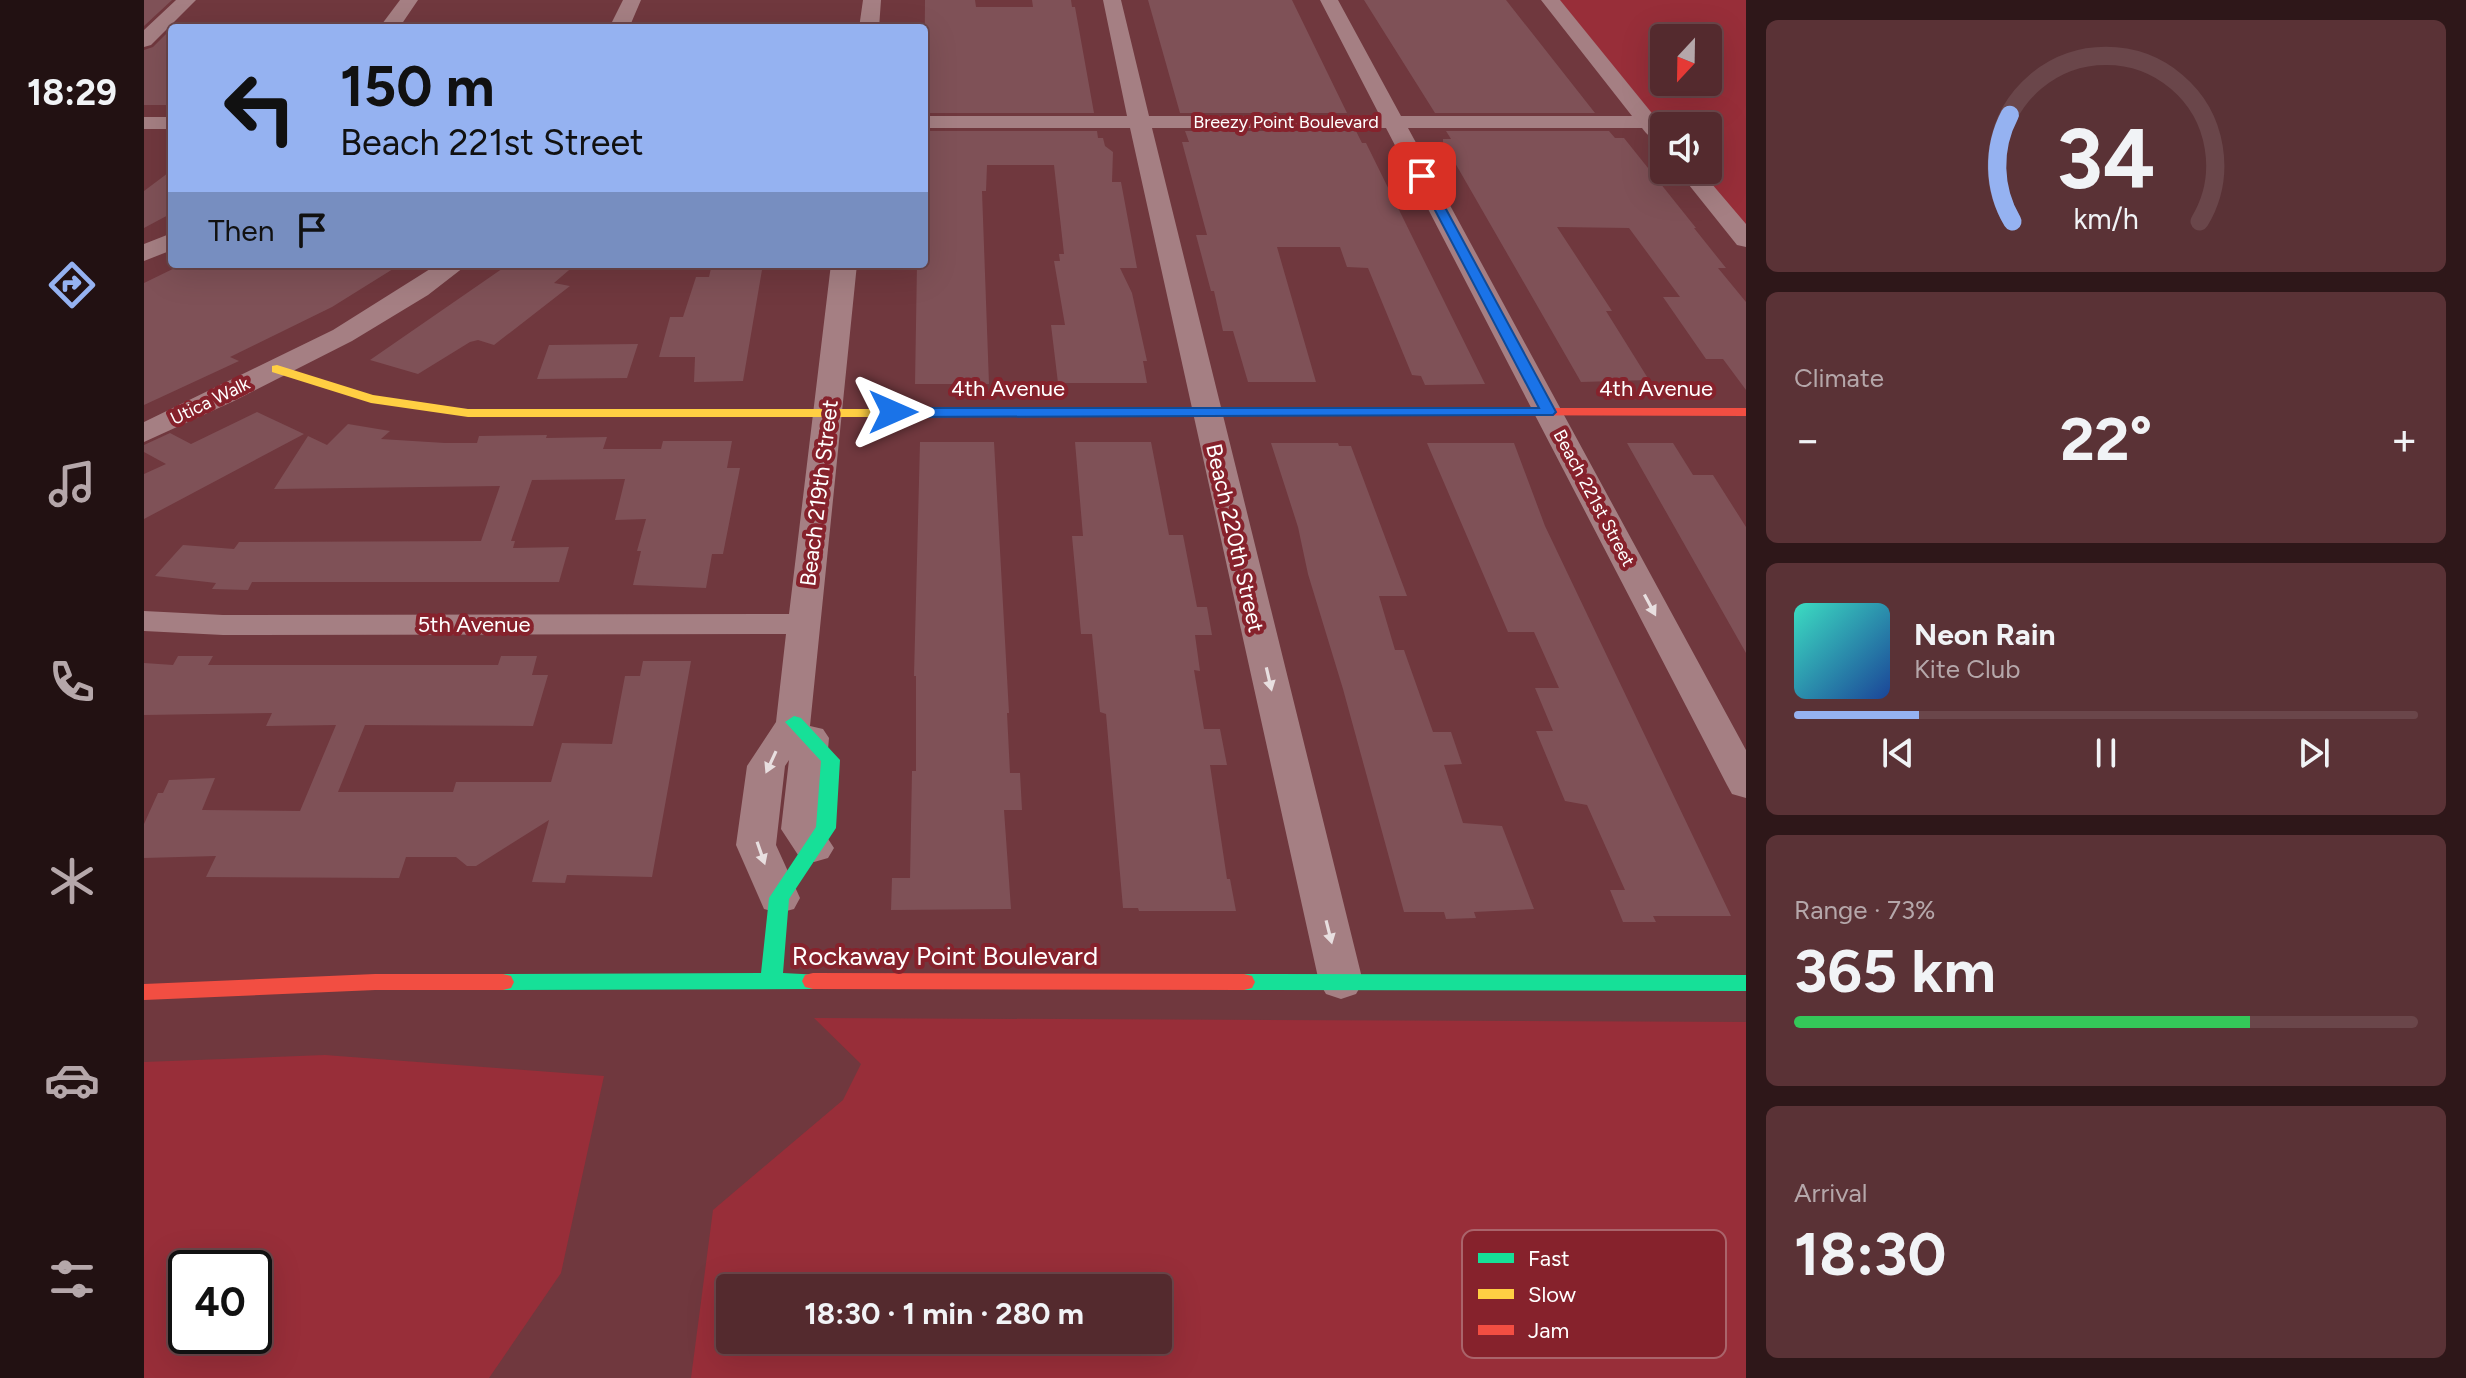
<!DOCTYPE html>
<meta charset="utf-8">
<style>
:root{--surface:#542a2e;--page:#5a3236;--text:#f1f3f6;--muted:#b5a7aa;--line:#6a464a;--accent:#95b2f1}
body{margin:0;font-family:Figtree,sans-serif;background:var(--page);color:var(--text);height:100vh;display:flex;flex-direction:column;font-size:30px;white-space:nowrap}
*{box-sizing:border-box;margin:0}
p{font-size:26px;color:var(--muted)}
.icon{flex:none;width:44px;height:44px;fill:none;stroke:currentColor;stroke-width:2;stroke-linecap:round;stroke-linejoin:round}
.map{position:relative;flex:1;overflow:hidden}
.drawer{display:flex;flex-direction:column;gap:20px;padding:20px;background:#2e1719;width:720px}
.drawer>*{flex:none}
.guide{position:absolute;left:24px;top:24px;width:760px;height:244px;border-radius:8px;box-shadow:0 8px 32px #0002,0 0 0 2px var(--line);background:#95b2f1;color:#111;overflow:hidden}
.needle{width:52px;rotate:202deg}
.buttons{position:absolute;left:1506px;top:24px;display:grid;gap:16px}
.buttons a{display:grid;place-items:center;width:72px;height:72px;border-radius:8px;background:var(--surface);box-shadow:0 8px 32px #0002,0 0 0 2px var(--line);font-size:40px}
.speed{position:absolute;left:24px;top:1250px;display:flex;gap:16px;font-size:40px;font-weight:700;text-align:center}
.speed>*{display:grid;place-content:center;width:104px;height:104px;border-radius:50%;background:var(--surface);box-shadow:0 8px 32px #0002,0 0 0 2px var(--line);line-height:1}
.speed .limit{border:4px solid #111;border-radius:12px;background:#fff;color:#111}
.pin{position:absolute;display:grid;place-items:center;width:68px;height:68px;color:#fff;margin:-34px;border-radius:16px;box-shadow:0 4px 12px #0006}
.me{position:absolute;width:88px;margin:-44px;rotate:90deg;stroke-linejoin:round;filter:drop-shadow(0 0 6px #0008)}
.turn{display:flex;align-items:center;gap:28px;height:168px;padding:0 40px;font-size:36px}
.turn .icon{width:104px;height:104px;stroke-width:2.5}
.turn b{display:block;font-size:56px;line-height:68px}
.then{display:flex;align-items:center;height:76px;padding:0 40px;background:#0003;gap:16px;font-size:30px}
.big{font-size:60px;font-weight:700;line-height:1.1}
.drawer .widget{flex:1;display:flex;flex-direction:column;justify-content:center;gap:12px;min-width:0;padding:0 28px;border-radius:12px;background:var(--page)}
.drawer .dial{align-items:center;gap:0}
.dial svg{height:208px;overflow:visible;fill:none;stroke:var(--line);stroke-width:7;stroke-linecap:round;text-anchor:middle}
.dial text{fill:var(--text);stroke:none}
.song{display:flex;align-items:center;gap:24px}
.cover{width:96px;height:96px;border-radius:12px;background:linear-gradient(135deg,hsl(170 70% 55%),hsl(220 70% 35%))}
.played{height:8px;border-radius:4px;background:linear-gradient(90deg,var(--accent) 20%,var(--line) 20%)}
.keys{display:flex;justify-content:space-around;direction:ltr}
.heat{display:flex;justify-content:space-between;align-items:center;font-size:44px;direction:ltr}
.charge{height:12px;border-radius:6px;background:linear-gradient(90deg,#34c759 73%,var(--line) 0)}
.trip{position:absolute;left:572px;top:1274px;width:456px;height:80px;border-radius:8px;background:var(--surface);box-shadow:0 8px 32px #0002,0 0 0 2px var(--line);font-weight:700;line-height:80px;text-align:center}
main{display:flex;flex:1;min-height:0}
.tab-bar{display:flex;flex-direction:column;width:144px;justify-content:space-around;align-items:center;background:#221112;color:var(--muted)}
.tab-bar .icon{width:56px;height:56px}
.tab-bar .current{color:var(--accent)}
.tab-bar b{font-size:36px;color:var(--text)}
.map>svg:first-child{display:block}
</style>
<main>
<nav class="tab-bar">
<b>18:29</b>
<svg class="icon current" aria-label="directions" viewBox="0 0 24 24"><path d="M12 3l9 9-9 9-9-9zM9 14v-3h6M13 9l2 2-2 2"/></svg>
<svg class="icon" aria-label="music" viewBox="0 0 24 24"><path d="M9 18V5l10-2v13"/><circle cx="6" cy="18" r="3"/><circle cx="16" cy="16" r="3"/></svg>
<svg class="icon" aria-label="phone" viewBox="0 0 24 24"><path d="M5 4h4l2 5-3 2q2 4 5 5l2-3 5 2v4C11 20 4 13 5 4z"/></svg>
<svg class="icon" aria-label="climate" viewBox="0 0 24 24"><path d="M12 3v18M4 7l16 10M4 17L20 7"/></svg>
<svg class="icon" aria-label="car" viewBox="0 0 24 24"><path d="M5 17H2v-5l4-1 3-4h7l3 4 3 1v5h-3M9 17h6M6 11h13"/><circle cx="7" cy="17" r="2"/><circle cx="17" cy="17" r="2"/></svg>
<svg class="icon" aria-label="filters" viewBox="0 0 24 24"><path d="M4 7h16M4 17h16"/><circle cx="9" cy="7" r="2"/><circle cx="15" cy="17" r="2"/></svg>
</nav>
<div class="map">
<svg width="1602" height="1378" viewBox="0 0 1602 1378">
<rect width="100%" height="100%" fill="#70383e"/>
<!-- green -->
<path fill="#982e39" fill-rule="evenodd" d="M 1407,0 L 1602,0 L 1602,235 L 1548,170 L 1564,170 L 1564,126 L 1520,126 L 1520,136 ZM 1520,38 L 1564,38 L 1564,82 L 1520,82 Z
M 670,1018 L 1602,1022 L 1602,1378 L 547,1378 L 569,1210 L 699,1100 L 717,1064 ZM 1014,1288 L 1014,1340 L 586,1340 L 586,1288 Z
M 181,1055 L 460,1076 L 417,1273 L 345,1378 L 0,1378 L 0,1062 ZM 110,1268 L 110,1336 L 42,1336 L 42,1268 Z"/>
<!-- building -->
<path fill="#7f5157" d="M 0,0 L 28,0 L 0,26 Z
M 781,0 L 831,0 L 832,7 L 889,7 L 888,0 L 927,0 L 928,7 L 931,7 L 950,113 L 780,113 Z
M 1004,0 L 1148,0 L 1203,113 L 1036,113 Z
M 1220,0 L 1362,0 L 1451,113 L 1291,113 Z
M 28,28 L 28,105 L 0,105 L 0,50 L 9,47 Z
M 780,131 L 953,131 L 954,138 L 959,138 L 961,146 L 969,152 L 968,182 L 977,182 L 993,268 L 976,268 L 988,293 L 1003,361 L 999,361 L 1003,383 L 914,383 L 907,325 L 921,325 L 910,261 L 916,261 L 915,254 L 920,254 L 910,165 L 843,165 L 842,191 L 838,191 L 845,384 L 771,384 L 773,264 L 780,264 Z
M 1041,131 L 1212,131 L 1218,143 L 1222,143 L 1341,384 L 1281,385 L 1277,376 L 1268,375 L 1224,268 L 1203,267 L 1196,247 L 1133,247 L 1172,382 L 1104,382 L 1089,331 L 1079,331 L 1070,291 L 1067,291 L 1052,235 L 1063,235 L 1038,142 L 1045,142 Z
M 1302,131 L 1465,131 L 1471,138 L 1480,138 L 1552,228 L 1550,228 L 1582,268 L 1574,268 L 1602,302 L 1602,390 L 1579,359 L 1562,359 L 1519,297 L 1536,297 L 1485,228 L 1413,227 L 1468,311 L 1462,311 L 1505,380 L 1437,382 L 1299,142 L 1299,139 L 1307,139 Z
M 28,170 L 28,213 L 0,228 L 0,191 Z
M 39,264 L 257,264 L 188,307 L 86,357 L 95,361 L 0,405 L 0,283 Z
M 365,264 L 432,264 L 410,283 L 426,286 L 350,345 L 334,340 L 326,342 L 274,374 L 226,360 Z
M 568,264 L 619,264 L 599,381 L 550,382 L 551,357 L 515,357 L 526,317 L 539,317 L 552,277 L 565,277 Z
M 494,344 L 483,378 L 393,379 L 405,345 Z
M 113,412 L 160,434 L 0,519 L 0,474 L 22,464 L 0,452 L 0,445 L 26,433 L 47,444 Z
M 204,424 L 246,431 L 237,439 L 301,443 L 333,443 L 335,436 L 403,435 L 402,438 L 463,437 L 459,449 L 517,449 L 519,441 L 588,441 L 583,468 L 596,468 L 579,554 L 568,554 L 562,588 L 489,585 L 497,551 L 493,551 L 502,519 L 471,520 L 481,479 L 388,480 L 367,541 L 371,541 L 369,548 L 425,547 L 415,582 L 108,582 L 104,590 L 68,589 L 72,583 L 11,576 L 39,545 L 90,549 L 95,542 L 337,541 L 356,486 L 130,489 L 164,436 L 183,445 Z
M 776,442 L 850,442 L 865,713 L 863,713 L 866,773 L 876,773 L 878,810 L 860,810 L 867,909 L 747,910 L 748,878 L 766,878 L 768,771 L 772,771 L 772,676 L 770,676 Z
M 931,442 L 1007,442 L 1025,535 L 1039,535 L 1053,607 L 1063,607 L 1068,635 L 1051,635 L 1056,671 L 1050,670 L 1060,729 L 1076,729 L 1083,765 L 1066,765 L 1083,879 L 1086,879 L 1092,911 L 995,911 L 994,908 L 979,908 L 962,714 L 956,712 L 948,634 L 937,634 L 928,536 L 939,536 Z
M 1127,443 L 1194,443 L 1195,446 L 1207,446 L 1263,596 L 1235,596 L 1251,650 L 1260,650 L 1289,732 L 1307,732 L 1318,764 L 1300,765 L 1319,823 L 1358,826 L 1390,909 L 1330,912 L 1332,918 L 1302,919 L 1300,912 L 1260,912 L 1199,689 L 1164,574 L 1154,527 Z
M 1283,443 L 1370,443 L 1401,526 L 1587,916 L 1509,916 L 1512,922 L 1479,922 L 1466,890 L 1481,890 L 1443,805 L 1421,801 L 1392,731 L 1409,731 L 1391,688 L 1415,688 L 1390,632 L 1364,632 Z
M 1483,443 L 1529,443 L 1549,475 L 1569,475 L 1602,527 L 1602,653 Z
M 34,656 L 69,656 L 64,665 L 354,665 L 357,656 L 393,656 L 388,675 L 404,675 L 389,726 L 221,725 L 194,792 L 309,792 L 312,782 L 407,782 L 418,743 L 468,744 L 481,676 L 496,676 L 499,661 L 547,661 L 508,877 L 423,875 L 421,883 L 388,882 L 405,820 L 332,866 L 323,866 L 312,857 L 262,857 L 255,878 L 62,877 L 72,856 L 0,858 L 0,824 L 14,793 L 19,793 L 25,780 L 71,778 L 58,810 L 156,811 L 192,725 L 122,726 L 128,713 L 0,715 L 0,663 L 29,665 Z"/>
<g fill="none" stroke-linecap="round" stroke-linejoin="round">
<!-- street -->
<path fill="#a57f83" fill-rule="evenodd" d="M 32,0 L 52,0 L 7,45 L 0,47 L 0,30 Z
M 256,0 L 274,0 L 255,28 L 235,28 Z
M 479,0 L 497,0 L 485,28 L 465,28 Z
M 719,0 L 737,0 L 735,28 L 715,28 Z
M 959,0 L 977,0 L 1005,116 L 1236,116 L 1176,0 L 1194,0 L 1257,116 L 1488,116 L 1397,0 L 1416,0 L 1520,128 L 1520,138 C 1509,141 1505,137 1498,128 L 1264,128 L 1602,750 L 1602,798 L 1588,794 L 1583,785 L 1242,128 L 1008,128 L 1219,982 L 1212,994 L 1197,999 L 1182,994 L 1175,982 L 986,128 L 780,128 L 780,116 L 983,116 Z
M 0,117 L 28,117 L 28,129 L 0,129 Z
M 1533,170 L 1556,170 L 1602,224 L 1602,247 L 1593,245 Z
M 28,233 L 28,250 L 0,261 L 0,244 Z
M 294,264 L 324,264 L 284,295 L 208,341 L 90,401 L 0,442 L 0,422 L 189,330 Z
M 687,264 L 713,264 L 666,726 L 679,729 L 685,738 L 677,828 L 690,848 L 684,858 L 670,862 L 656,858 L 637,829 L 645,760 L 641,766 L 632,845 L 656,898 L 650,909 L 635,913 L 620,909 L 592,845 L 603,766 L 632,722 L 642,634 L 79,635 L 0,631 L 0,611 L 79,615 L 645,614 Z"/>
<!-- fast -->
<path fill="#16e098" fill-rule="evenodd" d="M 1319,408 L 1324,409 L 1324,415 L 815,417 L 808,413 L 815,409 Z
M 650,716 L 657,718 L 696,760 L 692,828 L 645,899 L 639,973 L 677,975 L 680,981 L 677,987 L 669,989 L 359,990 L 351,988 L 348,982 L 351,976 L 359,974 L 617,973 L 625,898 L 672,827 L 677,761 L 641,722 Z
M 1100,974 L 1602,975 L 1602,991 L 1100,990 L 1092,988 L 1089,982 L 1092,976 Z"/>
<!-- slow -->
<path fill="#ffcf43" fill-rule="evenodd" d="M 133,365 L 229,395 L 324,409 L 815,409 L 822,413 L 815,417 L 324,417 L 227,403 L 128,372 L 128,366 Z"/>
<!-- jam -->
<path fill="#f24e42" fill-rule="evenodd" d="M 1319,408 L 1602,408 L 1602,416 L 1314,415 L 1314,409 Z
M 669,973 L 1100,974 L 1108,976 L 1111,982 L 1108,988 L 1100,990 L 669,989 L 661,987 L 658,981 L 661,975 Z
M 231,974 L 359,974 L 367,976 L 370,982 L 367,988 L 359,990 L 231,990 L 0,1000 L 0,984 Z"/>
</g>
<!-- one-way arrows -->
<defs><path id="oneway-solid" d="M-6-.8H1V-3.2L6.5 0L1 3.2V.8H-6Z" transform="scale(2)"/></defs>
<g fill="#e8dfe0">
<use href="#oneway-solid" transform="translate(1506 605) rotate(62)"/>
<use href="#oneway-solid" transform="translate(1125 679) rotate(77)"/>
<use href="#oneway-solid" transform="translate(627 762) rotate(115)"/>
<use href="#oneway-solid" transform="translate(617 853) rotate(71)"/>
<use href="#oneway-solid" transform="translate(1185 932) rotate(76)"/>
</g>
<!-- route -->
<path fill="#1a73e8" stroke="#114b97" stroke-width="2" d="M 1274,174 L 1284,176 L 1412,412 L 1409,415 L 749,417 L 741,412 L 749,408 L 1395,408 L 1273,176 Z"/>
<g text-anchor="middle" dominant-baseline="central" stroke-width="8" stroke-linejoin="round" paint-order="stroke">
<!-- far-street labels -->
<g font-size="18" fill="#fff" stroke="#86222c">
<text x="1142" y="122">Breezy Point Boulevard</text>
<text transform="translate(66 401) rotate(-26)">Utica Walk</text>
<text transform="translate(1450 498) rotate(62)">Beach 221st Street</text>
</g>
<!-- street labels -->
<g font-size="22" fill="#fff" stroke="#86222c">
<text x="864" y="388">4th Avenue</text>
<text x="1512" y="388">4th Avenue</text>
<text transform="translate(675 493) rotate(-83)">Beach 219th Street</text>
<text transform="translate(1091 538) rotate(77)">Beach 220th Street</text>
<text x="330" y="624">5th Avenue</text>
</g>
<!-- near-street labels -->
<g font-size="26" fill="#fff" stroke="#86222c">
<text x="801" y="956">Rockaway Point Boulevard</text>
</g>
</g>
<!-- legend -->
<rect x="1318" y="1230" width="264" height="128" rx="12" fill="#86222c" stroke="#aa646b" stroke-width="2"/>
<rect x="1334" y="1253" width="36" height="10" fill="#16e098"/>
<rect x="1334" y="1289" width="36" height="10" fill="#ffcf43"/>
<rect x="1334" y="1325" width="36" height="10" fill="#f24e42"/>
<g font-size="22" fill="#fff">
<text x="1384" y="1266">Fast</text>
<text x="1384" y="1302">Slow</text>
<text x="1384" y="1338">Jam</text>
</g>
</svg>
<div class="buttons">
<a><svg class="needle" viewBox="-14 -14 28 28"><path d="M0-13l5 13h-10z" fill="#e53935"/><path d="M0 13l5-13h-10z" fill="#b5a7aa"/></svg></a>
<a><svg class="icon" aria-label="sound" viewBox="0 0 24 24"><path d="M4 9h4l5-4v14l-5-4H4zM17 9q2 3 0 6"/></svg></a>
</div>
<div class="speed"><div class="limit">40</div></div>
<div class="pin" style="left:1278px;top:176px;background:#d93025"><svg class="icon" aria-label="arrive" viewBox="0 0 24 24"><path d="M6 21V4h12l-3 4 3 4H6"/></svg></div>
<svg class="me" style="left:749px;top:412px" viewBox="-20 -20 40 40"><path d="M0-17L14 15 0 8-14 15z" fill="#1a73e8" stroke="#fff" stroke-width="4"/></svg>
<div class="trip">18:30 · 1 min · 280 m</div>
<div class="guide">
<div class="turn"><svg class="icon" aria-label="left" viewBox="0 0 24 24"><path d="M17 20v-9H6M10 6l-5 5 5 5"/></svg><div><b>150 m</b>Beach 221st Street</div></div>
<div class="then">Then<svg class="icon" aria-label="arrive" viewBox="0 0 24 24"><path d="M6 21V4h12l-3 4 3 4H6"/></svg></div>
</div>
</div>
<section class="drawer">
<div class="widget dial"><svg viewBox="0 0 100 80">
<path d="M14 69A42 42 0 1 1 86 69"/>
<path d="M14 69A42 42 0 0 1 13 28" stroke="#95b2f1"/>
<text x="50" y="56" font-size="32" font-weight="700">34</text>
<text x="50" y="72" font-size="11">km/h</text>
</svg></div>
<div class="widget"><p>Climate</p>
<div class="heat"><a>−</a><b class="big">22°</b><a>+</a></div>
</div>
<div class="widget">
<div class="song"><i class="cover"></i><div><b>Neon Rain</b><p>Kite Club</p></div></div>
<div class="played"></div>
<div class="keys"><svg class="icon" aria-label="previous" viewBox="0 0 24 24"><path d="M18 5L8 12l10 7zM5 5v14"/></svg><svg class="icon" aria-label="pause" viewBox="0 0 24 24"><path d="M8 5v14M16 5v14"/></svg><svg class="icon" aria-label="next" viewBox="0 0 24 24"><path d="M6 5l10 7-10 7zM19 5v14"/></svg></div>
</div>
<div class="widget"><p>Range · 73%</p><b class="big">365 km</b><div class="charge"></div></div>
<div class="widget"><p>Arrival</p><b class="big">18:30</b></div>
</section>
</main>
